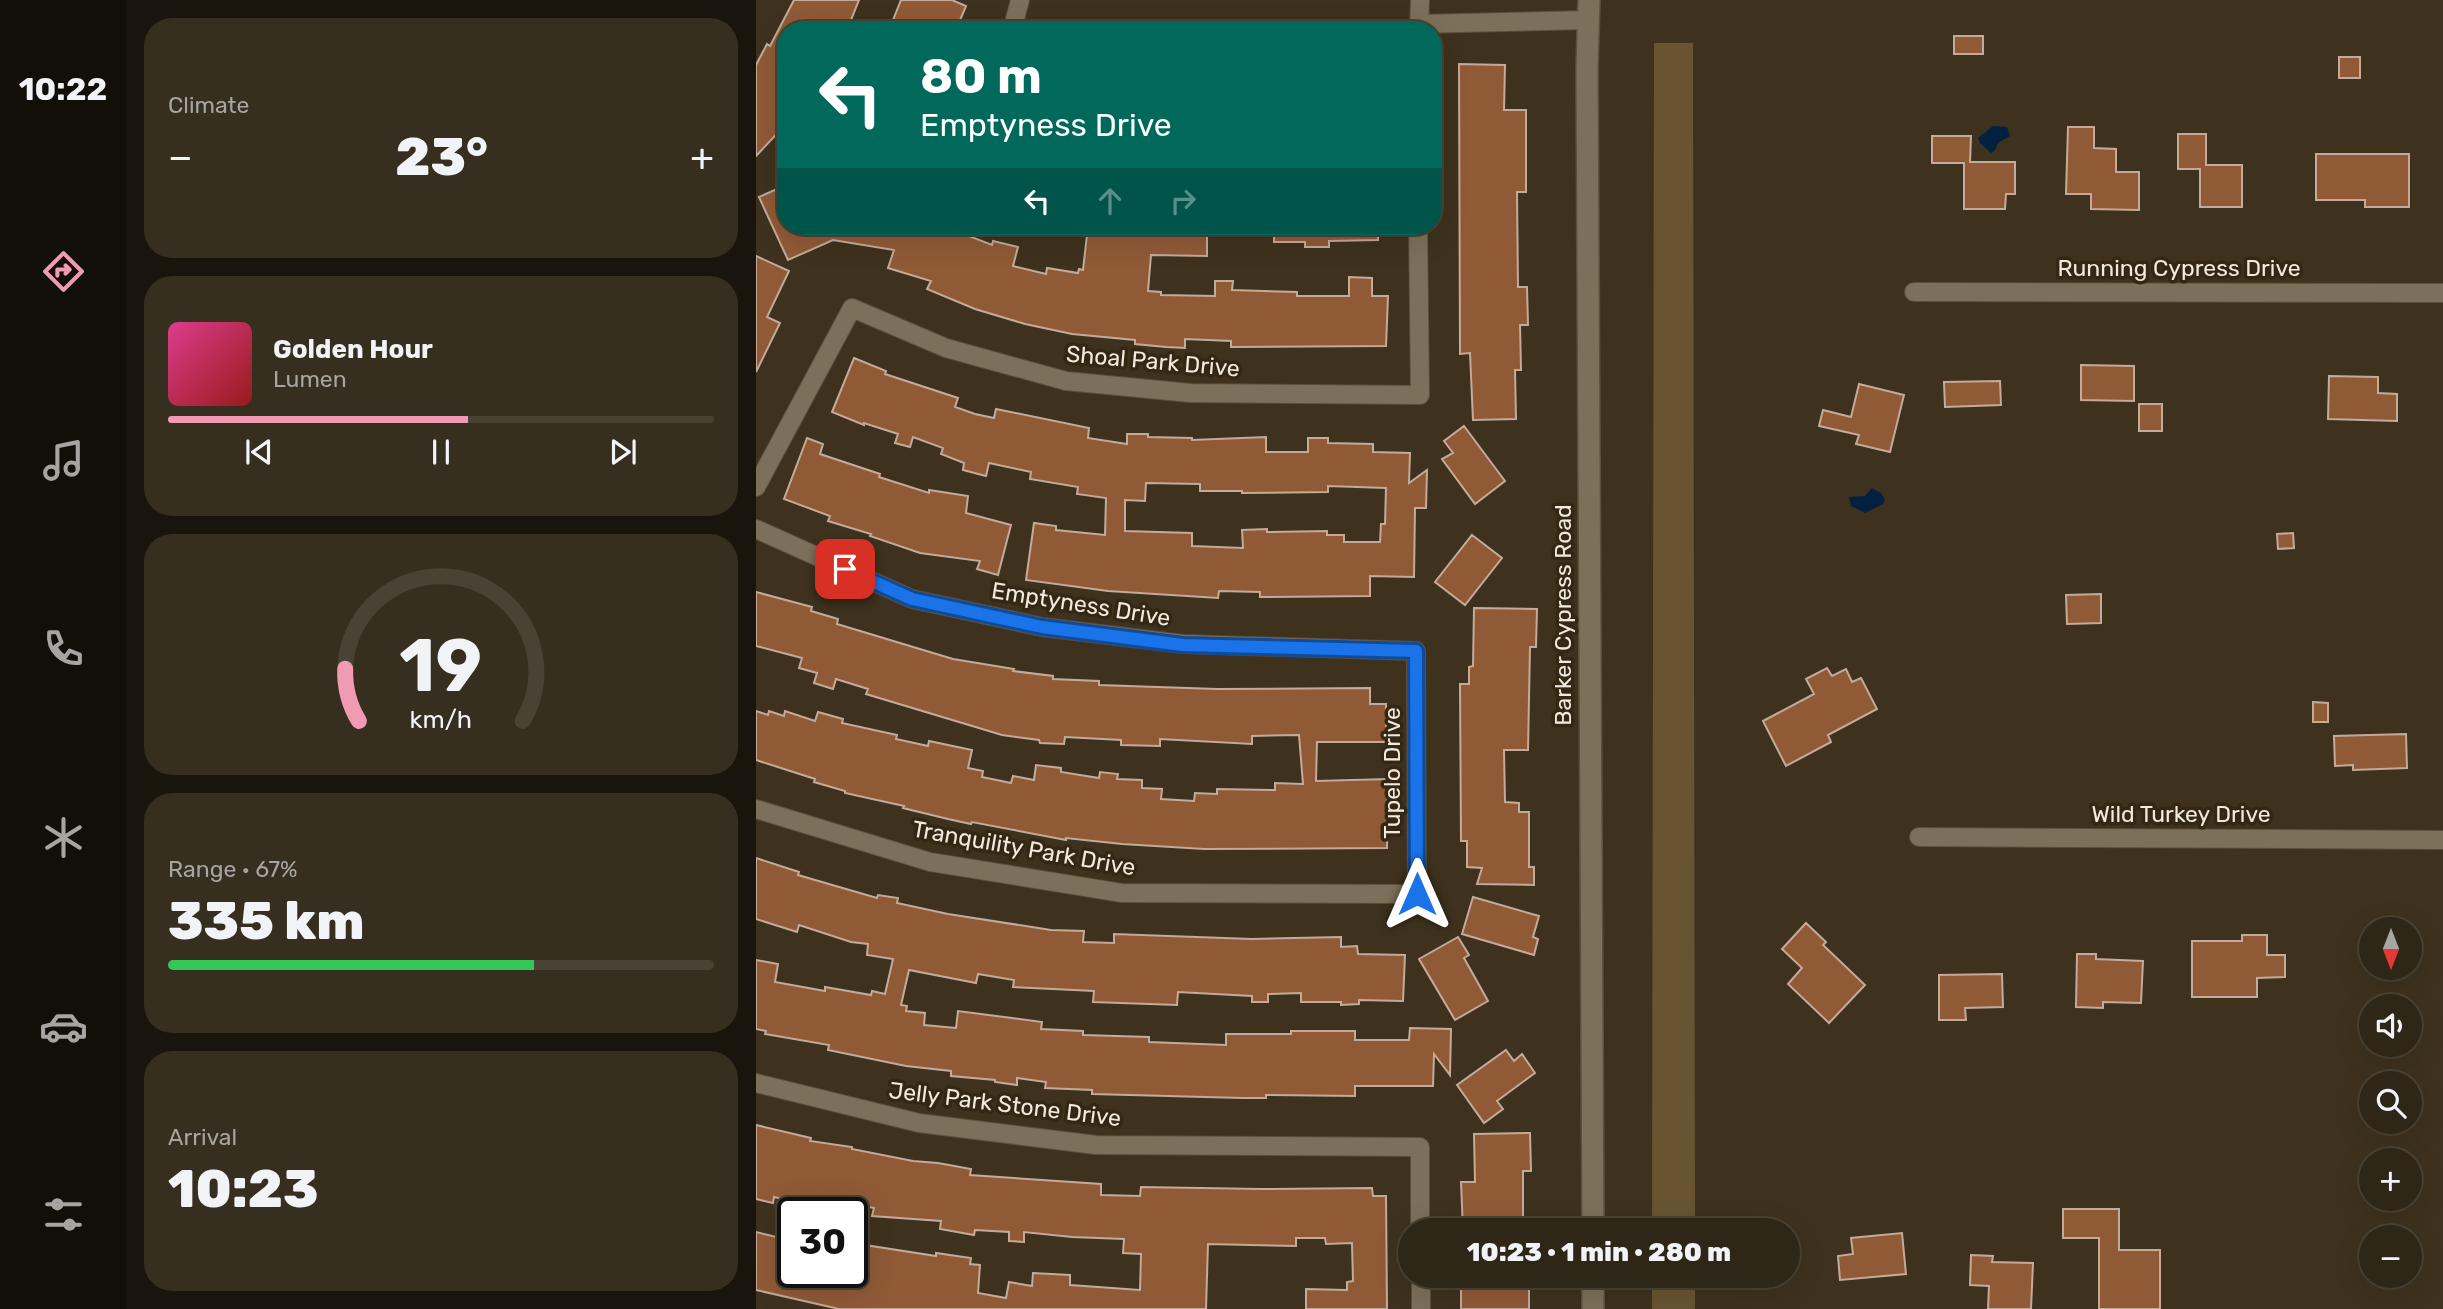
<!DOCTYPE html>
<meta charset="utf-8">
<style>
:root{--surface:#2e2616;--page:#362e1f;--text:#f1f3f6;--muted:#a7a5a1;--line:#494335;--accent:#f19ab4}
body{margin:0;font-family:Rubik,sans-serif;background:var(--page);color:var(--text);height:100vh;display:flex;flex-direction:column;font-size:26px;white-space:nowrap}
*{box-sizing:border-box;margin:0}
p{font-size:23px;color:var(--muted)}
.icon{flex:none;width:38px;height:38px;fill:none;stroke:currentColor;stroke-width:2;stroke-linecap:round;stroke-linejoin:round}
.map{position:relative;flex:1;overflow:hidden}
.side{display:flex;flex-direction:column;gap:18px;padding:18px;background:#19150c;width:630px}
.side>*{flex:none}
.hud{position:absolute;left:21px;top:21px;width:665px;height:214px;border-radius:28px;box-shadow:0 7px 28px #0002,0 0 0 2px var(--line);background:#00695c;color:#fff;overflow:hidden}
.needle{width:46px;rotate:180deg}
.controls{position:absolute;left:1603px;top:917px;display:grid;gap:14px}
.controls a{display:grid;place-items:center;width:63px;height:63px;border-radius:50%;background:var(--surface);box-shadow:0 7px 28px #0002,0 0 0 2px var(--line);font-size:35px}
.speed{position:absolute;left:21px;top:1197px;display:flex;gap:14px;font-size:35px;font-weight:700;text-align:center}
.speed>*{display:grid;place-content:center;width:91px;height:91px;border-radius:50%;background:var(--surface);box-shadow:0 7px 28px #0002,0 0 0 2px var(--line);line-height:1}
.speed .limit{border:4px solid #111;border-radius:10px;background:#fff;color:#111}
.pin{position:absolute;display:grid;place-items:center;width:60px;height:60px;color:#fff;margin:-30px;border-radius:14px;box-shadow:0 4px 10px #0006}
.me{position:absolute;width:77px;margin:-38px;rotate:0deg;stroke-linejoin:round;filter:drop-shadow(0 0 5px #0008)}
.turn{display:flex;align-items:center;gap:24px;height:147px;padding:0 28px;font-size:32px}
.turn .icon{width:91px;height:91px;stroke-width:2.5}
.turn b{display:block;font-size:49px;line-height:60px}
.lanes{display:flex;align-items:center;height:66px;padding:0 28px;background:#0003;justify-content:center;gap:35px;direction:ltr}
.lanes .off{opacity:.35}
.big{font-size:52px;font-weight:800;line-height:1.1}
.side .tile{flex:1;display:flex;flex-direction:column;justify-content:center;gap:10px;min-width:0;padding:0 24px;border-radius:28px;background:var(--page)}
.side .dial{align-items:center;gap:0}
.dial svg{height:182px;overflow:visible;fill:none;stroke:var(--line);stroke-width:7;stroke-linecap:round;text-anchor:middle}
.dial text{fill:var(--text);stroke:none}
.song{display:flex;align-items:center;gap:21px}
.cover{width:84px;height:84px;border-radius:10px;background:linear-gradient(135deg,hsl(330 70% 55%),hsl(0 70% 35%))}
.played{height:7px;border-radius:4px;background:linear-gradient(90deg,var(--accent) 55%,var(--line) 55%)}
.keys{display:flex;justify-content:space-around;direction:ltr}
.heat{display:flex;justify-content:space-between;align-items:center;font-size:38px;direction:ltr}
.charge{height:10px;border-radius:5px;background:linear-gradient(90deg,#34c759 67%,var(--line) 0)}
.trip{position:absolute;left:642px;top:1218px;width:402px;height:70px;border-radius:35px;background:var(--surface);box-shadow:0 7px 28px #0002,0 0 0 2px var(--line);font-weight:800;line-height:70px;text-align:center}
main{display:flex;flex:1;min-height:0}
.tab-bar{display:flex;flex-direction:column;width:126px;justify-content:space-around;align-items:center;background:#120f09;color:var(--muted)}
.tab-bar .icon{width:49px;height:49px}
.tab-bar .current{color:var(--accent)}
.tab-bar b{font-size:32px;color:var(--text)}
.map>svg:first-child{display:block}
</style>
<main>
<nav class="tab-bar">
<b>10:22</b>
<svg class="icon current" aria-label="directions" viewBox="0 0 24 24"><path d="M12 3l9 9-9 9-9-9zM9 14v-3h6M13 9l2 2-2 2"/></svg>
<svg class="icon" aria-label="music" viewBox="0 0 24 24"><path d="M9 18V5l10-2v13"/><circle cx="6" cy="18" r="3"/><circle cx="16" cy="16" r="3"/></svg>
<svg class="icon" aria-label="phone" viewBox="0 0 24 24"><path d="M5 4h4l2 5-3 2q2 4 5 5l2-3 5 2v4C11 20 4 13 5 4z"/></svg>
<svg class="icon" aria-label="climate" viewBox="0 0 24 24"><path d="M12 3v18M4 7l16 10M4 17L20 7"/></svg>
<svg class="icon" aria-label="car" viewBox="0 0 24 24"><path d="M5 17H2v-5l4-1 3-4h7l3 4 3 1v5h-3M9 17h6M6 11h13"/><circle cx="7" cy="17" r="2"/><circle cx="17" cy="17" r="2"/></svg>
<svg class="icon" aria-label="filters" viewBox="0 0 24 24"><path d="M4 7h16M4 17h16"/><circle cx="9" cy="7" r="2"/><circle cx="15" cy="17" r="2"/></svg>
</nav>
<section class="side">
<div class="tile"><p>Climate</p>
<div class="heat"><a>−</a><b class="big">23°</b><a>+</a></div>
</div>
<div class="tile">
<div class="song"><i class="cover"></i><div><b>Golden Hour</b><p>Lumen</p></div></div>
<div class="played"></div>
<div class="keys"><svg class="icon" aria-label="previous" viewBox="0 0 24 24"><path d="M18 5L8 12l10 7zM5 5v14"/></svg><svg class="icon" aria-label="pause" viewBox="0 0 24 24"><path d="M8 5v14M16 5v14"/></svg><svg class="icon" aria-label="next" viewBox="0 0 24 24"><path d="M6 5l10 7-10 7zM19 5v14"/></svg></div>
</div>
<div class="tile dial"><svg viewBox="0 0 100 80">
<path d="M14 69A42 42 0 1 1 86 69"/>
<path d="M14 69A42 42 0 0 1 8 46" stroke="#f19ab4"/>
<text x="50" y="56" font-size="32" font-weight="700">19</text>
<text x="50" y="72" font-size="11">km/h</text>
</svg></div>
<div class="tile"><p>Range · 67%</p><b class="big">335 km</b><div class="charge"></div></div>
<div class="tile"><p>Arrival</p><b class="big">10:23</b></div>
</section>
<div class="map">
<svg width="1687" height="1309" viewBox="0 0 1687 1309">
<rect width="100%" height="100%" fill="#3e321e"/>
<!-- green -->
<path fill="#685431" d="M 898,43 L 937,43 L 939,1230 L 896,1230 Z
M 896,1276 L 939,1276 L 939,1309 L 896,1309 Z"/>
<!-- water -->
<path fill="#022140" d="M 1237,126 L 1251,127 L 1254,136 L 1242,143 L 1239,150 L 1235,153 L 1224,143 L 1222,138 Z
M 1116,488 L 1125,493 L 1129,500 L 1127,504 L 1109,513 L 1095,506 L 1093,497 L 1109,496 Z"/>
<!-- building -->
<path fill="#905a37" stroke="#c3aa9b" stroke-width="2" fill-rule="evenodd" d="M 38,0 L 103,0 L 91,30 L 30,30 L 30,124 L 0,156 L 0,65 L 11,44 L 14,46 Z
M 145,0 L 196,0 L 210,6 L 200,30 L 133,30 Z
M 1198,36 L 1227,36 L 1227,54 L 1198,54 Z
M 1583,57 L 1604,57 L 1604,78 L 1583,78 Z
M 703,64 L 749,65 L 748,110 L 770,110 L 770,192 L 761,192 L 762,287 L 771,287 L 772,325 L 764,325 L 765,370 L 759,370 L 760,419 L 717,420 L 714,353 L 704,354 Z
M 1312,127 L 1338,127 L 1338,148 L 1360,149 L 1360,172 L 1383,172 L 1383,210 L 1335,209 L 1335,194 L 1310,194 Z
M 1422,134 L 1450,134 L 1450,165 L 1486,165 L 1486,207 L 1444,207 L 1444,169 L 1422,169 Z
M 1176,136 L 1215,136 L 1214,162 L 1259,162 L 1259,194 L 1250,194 L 1249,209 L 1208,209 L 1208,163 L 1176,163 Z
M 1560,154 L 1653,154 L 1653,207 L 1609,207 L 1609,200 L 1560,200 Z
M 30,185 L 30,226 L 177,226 L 194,231 L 195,229 L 236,245 L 237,241 L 262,247 L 257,266 L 290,274 L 291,268 L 322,273 L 323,269 L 327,270 L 332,226 L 451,226 L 451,256 L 395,255 L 392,291 L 405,292 L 405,295 L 459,296 L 459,281 L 477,281 L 476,290 L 541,292 L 541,296 L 593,296 L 593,277 L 616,278 L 616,296 L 632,296 L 630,346 L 475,347 L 475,341 L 429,339 L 429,348 L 410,347 L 379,344 L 379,340 L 316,334 L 269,324 L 219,309 L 171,289 L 175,281 L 132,268 L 138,250 L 77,240 L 32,260 L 3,197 Z
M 518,226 L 622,226 L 622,240 L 573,241 L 573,247 L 549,247 L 549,242 L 518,242 Z
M 0,256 L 33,271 L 11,317 L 24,323 L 0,372 Z
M 98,358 L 130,371 L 129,374 L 202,398 L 199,407 L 219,414 L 238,418 L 240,409 L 333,428 L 332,438 L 371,444 L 371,434 L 392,434 L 392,437 L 436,438 L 436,440 L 510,437 L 510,452 L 552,452 L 552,438 L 572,438 L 572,443 L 617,444 L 617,452 L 654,453 L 653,483 L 671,470 L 670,508 L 659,508 L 658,577 L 614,576 L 614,596 L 504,597 L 504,592 L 463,591 L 462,598 L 352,591 L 270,580 L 278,523 L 300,526 L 300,530 L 349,535 L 350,498 L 321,494 L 322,487 L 274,479 L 275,472 L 233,463 L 230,476 L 207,470 L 208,463 L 185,454 L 187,448 L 157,437 L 154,447 L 139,443 L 142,434 L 108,423 L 108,425 L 76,412 ZM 390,483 L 444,484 L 444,491 L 486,491 L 486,493 L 572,492 L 572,486 L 630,488 L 629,524 L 625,524 L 624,542 L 588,542 L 588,535 L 571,535 L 571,531 L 511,532 L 511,529 L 486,530 L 487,548 L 436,546 L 436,533 L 369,531 L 369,500 L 389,501 Z
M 1325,365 L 1378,366 L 1378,401 L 1325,400 Z
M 1573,376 L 1622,377 L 1622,393 L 1641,394 L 1641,421 L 1572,419 Z
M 1244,381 L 1245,405 L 1189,407 L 1188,382 Z
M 1103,384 L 1148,395 L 1134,452 L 1100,444 L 1103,435 L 1063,426 L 1067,410 L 1095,417 Z
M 1383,404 L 1406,404 L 1406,431 L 1383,431 Z
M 708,426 L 749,481 L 719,504 L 686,459 L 697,453 L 688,441 Z
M 51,438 L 67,444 L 64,454 L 124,474 L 123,477 L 173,493 L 173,490 L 212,496 L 210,513 L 255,525 L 242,575 L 221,569 L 224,561 L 164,553 L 114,536 L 115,534 L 72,521 L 74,516 L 28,499 Z
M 1537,533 L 1538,548 L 1522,549 L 1521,534 Z
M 716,535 L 746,558 L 709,605 L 679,582 Z
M 0,592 L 56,607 L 55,611 L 82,619 L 81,624 L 197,659 L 258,669 L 257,671 L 297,676 L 297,679 L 343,681 L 343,685 L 461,689 L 614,688 L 614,704 L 630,704 L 630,742 L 561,742 L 560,781 L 632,779 L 631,848 L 448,849 L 366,844 L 310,838 L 310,840 L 216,822 L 215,824 L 192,819 L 147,808 L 148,806 L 89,793 L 89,791 L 58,782 L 59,779 L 0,760 L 0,711 L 12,715 L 13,711 L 28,716 L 29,711 L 59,721 L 62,712 L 87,719 L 86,723 L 141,735 L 140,739 L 172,746 L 173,741 L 216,750 L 212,768 L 227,771 L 226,777 L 255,783 L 257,776 L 278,780 L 280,765 L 305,768 L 305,772 L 343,778 L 344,772 L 362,774 L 361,779 L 386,780 L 386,788 L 406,789 L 405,799 L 438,801 L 439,793 L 461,794 L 461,789 L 519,790 L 519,783 L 547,784 L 543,735 L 496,736 L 496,744 L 404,739 L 404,746 L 365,745 L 365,740 L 309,737 L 308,744 L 284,743 L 283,740 L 246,735 L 110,694 L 112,689 L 80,679 L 77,689 L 58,683 L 61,673 L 43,668 L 46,658 L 0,646 Z
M 1345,594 L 1345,623 L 1311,624 L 1310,595 Z
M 718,608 L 781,609 L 780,647 L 774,647 L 772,750 L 748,750 L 749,802 L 763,803 L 763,812 L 773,812 L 773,867 L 778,867 L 778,885 L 721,884 L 726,868 L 711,867 L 711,841 L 705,841 L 704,684 L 713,684 L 713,667 L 717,666 Z
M 1071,668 L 1076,676 L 1090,669 L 1096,682 L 1105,678 L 1121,709 L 1072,735 L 1075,742 L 1030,766 L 1007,721 L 1058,694 L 1050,679 Z
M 1557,702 L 1572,703 L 1572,722 L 1557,722 Z
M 1650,734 L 1651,768 L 1597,770 L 1597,765 L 1579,766 L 1578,736 Z
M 0,858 L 43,872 L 42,875 L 121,898 L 122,895 L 142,898 L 141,903 L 192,914 L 295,930 L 328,931 L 327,942 L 358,943 L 358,934 L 496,939 L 585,937 L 585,947 L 601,946 L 602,954 L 649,955 L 647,1001 L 603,1000 L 603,1004 L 585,1005 L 585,1002 L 545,1002 L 545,993 L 512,994 L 512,1002 L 496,1002 L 496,996 L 422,992 L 421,1005 L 337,1002 L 338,991 L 257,987 L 258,980 L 222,974 L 220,983 L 153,970 L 145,1005 L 151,1006 L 150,1011 L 169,1013 L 168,1025 L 200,1028 L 202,1011 L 286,1022 L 285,1029 L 327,1031 L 327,1035 L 393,1037 L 393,1042 L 470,1045 L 470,1034 L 535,1034 L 535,1031 L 599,1031 L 599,1040 L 653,1040 L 654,1028 L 695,1029 L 694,1075 L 678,1054 L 677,1086 L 599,1086 L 599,1096 L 510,1095 L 510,1098 L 487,1098 L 336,1094 L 336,1090 L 289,1088 L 290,1082 L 261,1078 L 261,1085 L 239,1082 L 239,1080 L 195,1076 L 195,1071 L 150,1066 L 72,1050 L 73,1045 L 9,1034 L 10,1031 L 0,1029 L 0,960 L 22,964 L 19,982 L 69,991 L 69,987 L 115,995 L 116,991 L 129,994 L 137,959 L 111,955 L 112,944 L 95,942 L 43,925 L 41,932 L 0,919 Z
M 717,897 L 783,916 L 777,937 L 782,939 L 778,955 L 706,934 Z
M 1050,923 L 1070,942 L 1067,945 L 1109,985 L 1073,1023 L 1032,984 L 1046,968 L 1026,949 Z
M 1486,935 L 1511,935 L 1511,955 L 1529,955 L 1529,977 L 1501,978 L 1501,997 L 1436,997 L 1436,941 L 1486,941 Z
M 702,937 L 713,955 L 708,958 L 732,1001 L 699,1020 L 663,959 Z
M 1321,954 L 1340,954 L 1340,959 L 1387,961 L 1385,1003 L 1347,1002 L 1347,1008 L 1320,1007 Z
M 1246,974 L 1247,1007 L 1209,1008 L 1210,1020 L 1183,1020 L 1183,975 Z
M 750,1050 L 758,1061 L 766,1054 L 779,1073 L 741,1101 L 747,1109 L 728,1123 L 701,1085 Z
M 0,1125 L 55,1138 L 54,1141 L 96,1147 L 96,1149 L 157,1161 L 182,1163 L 215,1169 L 214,1175 L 345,1184 L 345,1195 L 384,1196 L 385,1187 L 505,1189 L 616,1188 L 617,1196 L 630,1196 L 631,1309 L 550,1309 L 550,1289 L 591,1290 L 591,1282 L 597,1281 L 596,1243 L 570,1244 L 569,1238 L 540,1238 L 540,1246 L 452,1244 L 450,1309 L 83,1309 L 0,1290 L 0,1232 L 37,1241 L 37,1272 L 96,1272 L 96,1243 L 180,1256 L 180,1253 L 215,1258 L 214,1264 L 224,1265 L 222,1293 L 250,1298 L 253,1282 L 276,1286 L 277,1273 L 314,1275 L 314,1285 L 384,1290 L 385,1254 L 367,1253 L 368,1239 L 316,1237 L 268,1232 L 268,1242 L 253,1241 L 253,1232 L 219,1230 L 218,1235 L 184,1229 L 185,1221 L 116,1216 L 118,1208 L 72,1199 L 70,1210 L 47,1206 L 47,1204 L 18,1197 L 17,1203 L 0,1199 Z
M 774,1133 L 775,1171 L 767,1171 L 767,1219 L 755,1219 L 754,1230 L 707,1230 L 705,1182 L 719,1182 L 718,1134 Z
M 1307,1209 L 1363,1209 L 1363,1250 L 1404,1250 L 1404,1309 L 1343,1309 L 1343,1238 L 1307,1238 Z
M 1146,1233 L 1150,1274 L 1084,1280 L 1082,1256 L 1097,1254 L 1095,1238 Z
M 1215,1255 L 1237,1256 L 1236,1262 L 1277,1263 L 1275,1309 L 1232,1309 L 1233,1286 L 1214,1285 Z
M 705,1276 L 773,1276 L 773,1309 L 705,1309 Z"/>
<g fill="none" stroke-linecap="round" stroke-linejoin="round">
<defs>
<path id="minor" d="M 663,24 L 832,20
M 256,30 L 264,0
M 663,30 L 664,0
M 1158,292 L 1687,293
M 0,487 L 96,308 L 190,348 L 310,381 L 434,393 L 664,395 L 662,226
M 0,529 L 156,599 L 286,627 L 427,644 L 660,651 L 661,894 L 366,893 L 174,862 L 0,809
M 1163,837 L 1687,840
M 0,1083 L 163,1123 L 340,1145 L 664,1147 L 664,1230
M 665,1276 L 665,1309"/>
<path id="tertiary" d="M 833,0 L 831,68 L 837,1230
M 837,1276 L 837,1309"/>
</defs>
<!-- minor casing -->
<use href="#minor" stroke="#5a503e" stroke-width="20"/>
<!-- tertiary casing -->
<use href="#tertiary" stroke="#5a503e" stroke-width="24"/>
<!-- minor -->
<use href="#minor" stroke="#7d705a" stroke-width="18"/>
<!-- tertiary -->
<use href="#tertiary" stroke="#7d705a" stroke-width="21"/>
</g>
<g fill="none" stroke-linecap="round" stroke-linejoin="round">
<defs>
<path id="route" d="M 89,569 L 156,599 L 286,627 L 427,645 L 660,651 L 661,894"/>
</defs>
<!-- route casing -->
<use href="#route" stroke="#114b97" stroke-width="18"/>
<!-- route -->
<use href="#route" stroke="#1a73e8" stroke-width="12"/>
</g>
<g text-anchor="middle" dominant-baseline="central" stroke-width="7" stroke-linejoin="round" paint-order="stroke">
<!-- street labels -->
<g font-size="23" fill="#f2eade" stroke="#342814">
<text x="1423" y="268">Running Cypress Drive</text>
<text transform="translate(397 361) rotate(5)">Shoal Park Drive</text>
<text transform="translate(325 604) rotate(9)">Emptyness Drive</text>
<text transform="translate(807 615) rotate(-90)">Barker Cypress Road</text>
<text transform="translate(636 773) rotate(-90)">Tupelo Drive</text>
<text x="1425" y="814">Wild Turkey Drive</text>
<text transform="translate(268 848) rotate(10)">Tranquility Park Drive</text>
<text transform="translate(249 1104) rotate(7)">Jelly Park Stone Drive</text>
</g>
</g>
</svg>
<div class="controls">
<a><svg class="needle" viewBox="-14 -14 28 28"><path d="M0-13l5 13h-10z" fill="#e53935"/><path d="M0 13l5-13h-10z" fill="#a7a5a1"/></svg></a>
<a><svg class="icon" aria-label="sound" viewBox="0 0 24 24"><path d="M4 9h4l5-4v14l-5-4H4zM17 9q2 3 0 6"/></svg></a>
<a><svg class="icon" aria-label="search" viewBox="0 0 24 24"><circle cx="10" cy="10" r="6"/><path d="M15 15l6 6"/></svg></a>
<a>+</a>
<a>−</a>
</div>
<div class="speed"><div class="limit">30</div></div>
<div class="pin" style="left:89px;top:569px;background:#d93025"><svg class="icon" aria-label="arrive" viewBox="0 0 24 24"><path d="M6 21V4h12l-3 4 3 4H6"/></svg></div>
<svg class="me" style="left:661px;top:894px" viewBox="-20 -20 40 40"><path d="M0-17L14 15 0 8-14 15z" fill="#1a73e8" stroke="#fff" stroke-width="4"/></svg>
<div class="trip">10:23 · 1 min · 280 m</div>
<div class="hud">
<div class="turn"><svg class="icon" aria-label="left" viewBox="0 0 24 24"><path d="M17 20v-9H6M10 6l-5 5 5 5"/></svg><div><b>80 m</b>Emptyness Drive</div></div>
<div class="lanes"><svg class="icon" aria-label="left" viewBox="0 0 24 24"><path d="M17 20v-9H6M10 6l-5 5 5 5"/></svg><svg class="icon off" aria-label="ahead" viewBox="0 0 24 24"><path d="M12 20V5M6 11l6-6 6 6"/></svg><svg class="icon off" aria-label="right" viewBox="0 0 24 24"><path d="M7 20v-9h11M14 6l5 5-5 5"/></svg></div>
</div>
</div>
</main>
